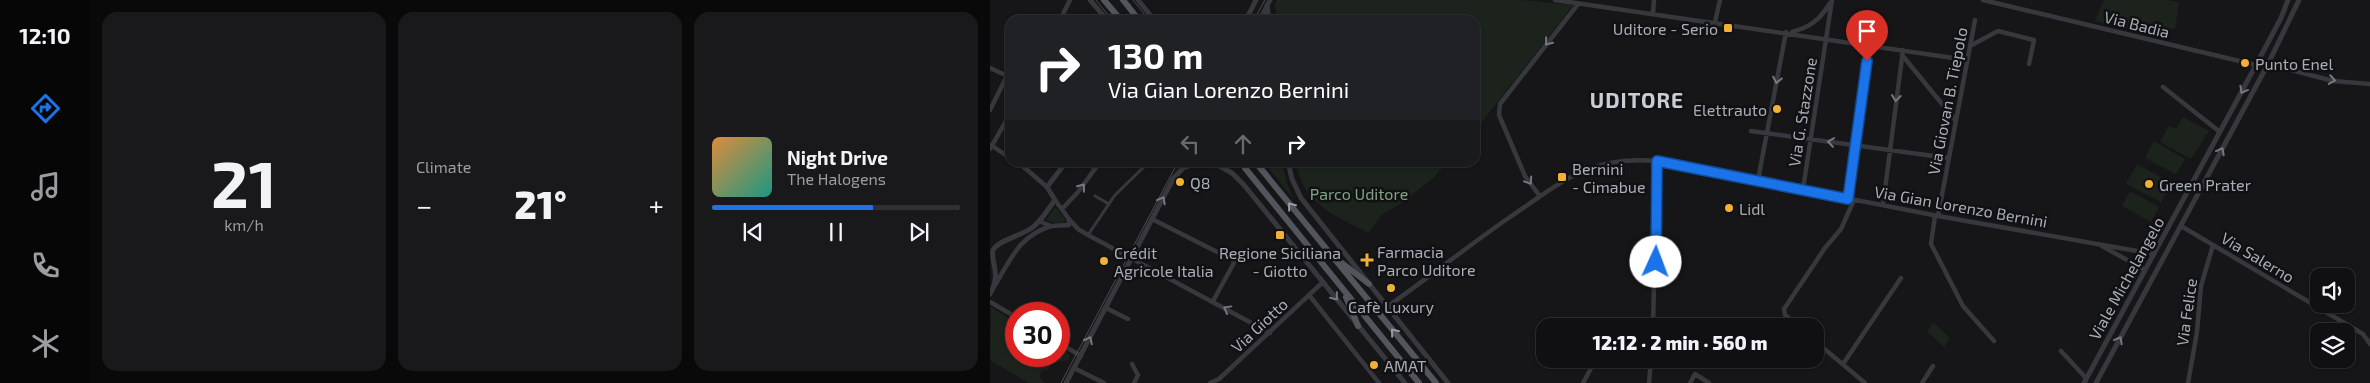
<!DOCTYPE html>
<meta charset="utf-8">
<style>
:root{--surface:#101012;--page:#19191b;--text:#f1f3f6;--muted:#9c9d9f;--line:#303032;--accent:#1a73e8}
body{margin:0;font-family:"Exo 2",sans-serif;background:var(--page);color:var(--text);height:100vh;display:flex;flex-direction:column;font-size:19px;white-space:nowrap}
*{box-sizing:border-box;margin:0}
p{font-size:16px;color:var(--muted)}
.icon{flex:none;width:28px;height:28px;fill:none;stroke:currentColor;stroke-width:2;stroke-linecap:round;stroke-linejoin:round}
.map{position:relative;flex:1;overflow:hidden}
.panel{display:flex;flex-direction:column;gap:12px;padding:12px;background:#09090a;width:900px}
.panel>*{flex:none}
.top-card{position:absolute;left:15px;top:15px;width:475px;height:152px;border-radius:15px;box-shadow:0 1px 4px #0004,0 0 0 1px var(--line);background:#202124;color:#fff;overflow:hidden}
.tools{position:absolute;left:1320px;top:268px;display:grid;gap:10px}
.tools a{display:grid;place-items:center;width:45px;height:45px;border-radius:10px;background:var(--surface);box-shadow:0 1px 4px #0004,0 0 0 1px var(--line);font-size:25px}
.speed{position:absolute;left:15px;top:302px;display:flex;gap:10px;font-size:25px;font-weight:700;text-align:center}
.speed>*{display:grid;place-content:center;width:65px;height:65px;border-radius:50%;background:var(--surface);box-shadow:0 1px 4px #0004,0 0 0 1px var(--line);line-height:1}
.speed .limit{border:8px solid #d22;background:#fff;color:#111}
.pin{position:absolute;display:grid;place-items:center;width:42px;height:42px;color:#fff;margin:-51px -21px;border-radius:50% 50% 50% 0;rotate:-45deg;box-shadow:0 0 5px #0007}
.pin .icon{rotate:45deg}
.me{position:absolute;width:55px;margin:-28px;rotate:2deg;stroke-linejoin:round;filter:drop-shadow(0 0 4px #0008)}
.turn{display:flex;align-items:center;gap:18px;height:105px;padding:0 20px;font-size:22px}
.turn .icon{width:65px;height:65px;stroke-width:2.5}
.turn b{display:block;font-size:35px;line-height:42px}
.lanes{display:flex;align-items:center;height:48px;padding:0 20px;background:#0003;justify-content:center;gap:25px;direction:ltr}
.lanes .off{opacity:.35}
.big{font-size:38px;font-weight:800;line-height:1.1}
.panel .tile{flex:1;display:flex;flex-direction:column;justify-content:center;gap:8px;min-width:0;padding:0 18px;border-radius:15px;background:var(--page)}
.panel .dial{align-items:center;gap:0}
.dial b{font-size:65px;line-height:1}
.song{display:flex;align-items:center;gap:15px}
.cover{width:60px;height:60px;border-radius:8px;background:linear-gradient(135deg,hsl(30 70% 55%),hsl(170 70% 35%))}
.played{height:5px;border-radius:2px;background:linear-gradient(90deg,var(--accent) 65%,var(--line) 65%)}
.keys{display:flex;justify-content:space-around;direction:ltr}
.heat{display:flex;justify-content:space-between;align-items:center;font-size:28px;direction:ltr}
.panel .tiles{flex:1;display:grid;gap:12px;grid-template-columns:repeat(3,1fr)}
.trip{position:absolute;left:546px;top:318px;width:288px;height:50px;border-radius:15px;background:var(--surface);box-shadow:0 1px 4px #0004,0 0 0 1px var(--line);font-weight:800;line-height:50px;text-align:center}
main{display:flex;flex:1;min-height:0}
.tabs{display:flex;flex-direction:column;width:90px;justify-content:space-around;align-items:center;background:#060607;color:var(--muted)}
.tabs .icon{width:35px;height:35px}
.tabs .on{color:var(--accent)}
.tabs b{font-size:22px;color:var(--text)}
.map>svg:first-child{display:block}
</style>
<main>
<nav class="tabs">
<b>12:10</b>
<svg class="icon on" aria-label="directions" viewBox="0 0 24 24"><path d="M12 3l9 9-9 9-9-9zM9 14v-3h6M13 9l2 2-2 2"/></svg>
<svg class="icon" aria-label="music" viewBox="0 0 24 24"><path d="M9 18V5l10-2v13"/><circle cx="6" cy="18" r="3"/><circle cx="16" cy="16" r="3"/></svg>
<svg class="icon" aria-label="phone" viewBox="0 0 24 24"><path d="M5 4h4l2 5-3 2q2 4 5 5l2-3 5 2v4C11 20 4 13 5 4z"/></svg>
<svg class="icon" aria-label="climate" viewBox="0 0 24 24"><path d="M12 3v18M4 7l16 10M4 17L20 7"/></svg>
</nav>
<section class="panel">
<div class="tiles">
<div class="tile dial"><b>21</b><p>km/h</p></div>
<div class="tile"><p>Climate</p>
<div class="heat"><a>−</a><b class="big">21°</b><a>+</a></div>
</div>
<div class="tile">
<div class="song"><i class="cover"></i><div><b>Night Drive</b><p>The Halogens</p></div></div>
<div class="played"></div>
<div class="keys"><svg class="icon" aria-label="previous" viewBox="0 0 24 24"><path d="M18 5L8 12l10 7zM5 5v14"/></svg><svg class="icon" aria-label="pause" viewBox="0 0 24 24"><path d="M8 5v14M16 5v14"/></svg><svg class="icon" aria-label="next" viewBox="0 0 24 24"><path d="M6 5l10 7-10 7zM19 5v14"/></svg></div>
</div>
</div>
</section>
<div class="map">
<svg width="1380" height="383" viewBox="0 0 1380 383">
<rect width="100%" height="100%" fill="#161618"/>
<!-- green -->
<path fill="#1c231d" d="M 287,0 L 531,0 L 583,5 L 485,131 L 485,20 L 287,20 L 285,5 Z
M 1114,0 L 1178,0 L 1189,2 L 1185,29 L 1178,28 L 1172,37 L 1105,21 Z
M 1193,117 L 1219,131 L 1201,159 L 1170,142 L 1179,126 L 1186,129 Z
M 1164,141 L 1195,159 L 1186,174 L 1155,158 Z
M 275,163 L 292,163 L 296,181 L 304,200 Z
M 306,163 L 306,162 L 457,163 L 443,178 L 413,202 L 390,216 L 379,233 C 345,216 313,204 306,163 Z
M 1147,164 L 1182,183 L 1171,202 L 1136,184 Z
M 1140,191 L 1169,207 L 1161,222 L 1132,206 Z
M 65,207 L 75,219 L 75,222 L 65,223 L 56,220 Z
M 1,307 L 26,323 L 26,356 L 69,356 L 69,348 L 80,355 L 78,360 L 61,364 L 58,370 L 52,371 L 49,377 L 55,383 L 39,383 L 0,360 Z
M 944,323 L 960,338 L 954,347 L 937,331 Z"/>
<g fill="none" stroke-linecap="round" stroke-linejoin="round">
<!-- pedestrian -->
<path stroke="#37383d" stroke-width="3" d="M 105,196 L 119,204
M 98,235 L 125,195 L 159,162"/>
<!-- minor -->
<path stroke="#37383d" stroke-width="4.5" d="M 565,0 L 977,60
M 993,0 L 1266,65
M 663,13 L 664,0
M 70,20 L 80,0
M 725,22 L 730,0
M 802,32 C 820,27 830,20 840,3
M 980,46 L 1008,31 L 1044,40 L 1039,64
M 912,55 L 966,121
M 1278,64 L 1343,81 L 1380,84
M 0,68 L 20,77
M 1173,87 L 1230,132
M 0,110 L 17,76
M 761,131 L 958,158
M 1,145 L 20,158
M 0,149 L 20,114
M 28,162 L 57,187
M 97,162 L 105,169
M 768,180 L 796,32
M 813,189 L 842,0
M 549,195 L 535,176 L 509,115 L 510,104 L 588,4
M 858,199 L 879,44
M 893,205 L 913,50
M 72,209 L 88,192 L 110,162
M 945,216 L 941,244 L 973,306 L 1004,341
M 948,216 L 985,20
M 52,218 L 51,222 L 61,226 L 79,225 L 79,219 L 65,200
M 79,219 L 88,229 L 98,235 L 280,333
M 162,219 L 245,261 L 223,301
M 1191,226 L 1373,334 L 1380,344
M 1112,246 L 1155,270
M 5,285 C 21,259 29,236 61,226
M 319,295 L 389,383
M 0,302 L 26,317
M 397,307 C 438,278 478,246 520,217 C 572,182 599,155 667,161 L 948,216 L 1164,254
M 116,308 L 138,319
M 663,326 L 667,161
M 808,326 L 795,315 L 794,309 L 835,248 L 851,229 L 864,200
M 825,341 L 875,383
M 69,343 L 91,356
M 1071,351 L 1096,378
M 142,364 L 148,375 L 144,383
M 853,364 L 911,278
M 84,368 L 114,383
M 220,383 L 229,379 L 333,282
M 593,383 L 606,359
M 659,383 L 661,359
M 700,383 L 705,374 L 719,383
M 932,383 L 943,366
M 1198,383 L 1207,332 L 1211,286 L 1223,245"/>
<!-- tertiary -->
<path stroke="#37383d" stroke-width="5" d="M 100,0 L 117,20
M 148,0 L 164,20
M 277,5 L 279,20
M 256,20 L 266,0
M 270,20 L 280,0
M 222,162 L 242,173 L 254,185 L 415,383
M 298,162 L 302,179 L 311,198 L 458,383
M 0,294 C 12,274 0,261 3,250 C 8,240 34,235 43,227 C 52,220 58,209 65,200 L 57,187 L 76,162
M 76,383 L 183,179 L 193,168 L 211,162
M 1094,383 L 1266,65 L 1291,18 L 1298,0
M 1106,383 L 1278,64 L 1309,0"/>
<!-- primary -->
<path stroke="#53555c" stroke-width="6" d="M 114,0 L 131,20
M 133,0 L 149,20
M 267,164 L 446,383
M 255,168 L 429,383
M 352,263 L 379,284
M 356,297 L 368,326"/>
<!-- tram -->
<path stroke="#4a4c52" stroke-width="1" d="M 106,0 L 122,20
M 143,0 L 159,20
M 264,20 L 275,0
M 71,383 L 188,162"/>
</g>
<!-- one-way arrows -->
<defs><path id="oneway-chevron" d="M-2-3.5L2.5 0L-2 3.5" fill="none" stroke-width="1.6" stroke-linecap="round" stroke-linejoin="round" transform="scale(1.25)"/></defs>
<g stroke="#757881">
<use href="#oneway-chevron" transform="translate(558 42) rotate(129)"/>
<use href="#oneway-chevron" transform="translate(787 80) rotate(101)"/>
<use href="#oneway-chevron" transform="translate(1342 80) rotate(9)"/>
<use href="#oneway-chevron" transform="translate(1253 90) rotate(119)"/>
<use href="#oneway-chevron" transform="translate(906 98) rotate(97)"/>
<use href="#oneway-chevron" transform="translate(841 142) rotate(-172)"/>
<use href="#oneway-chevron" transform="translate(1231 151) rotate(-62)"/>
<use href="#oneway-chevron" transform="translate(539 181) rotate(56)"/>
<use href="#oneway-chevron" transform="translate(92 187) rotate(-52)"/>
<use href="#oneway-chevron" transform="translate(172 200) rotate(-62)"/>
<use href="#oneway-chevron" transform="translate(345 297) rotate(51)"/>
<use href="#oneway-chevron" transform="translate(237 309) rotate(-151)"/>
<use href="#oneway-chevron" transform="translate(99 340) rotate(-63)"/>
<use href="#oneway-chevron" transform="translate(1129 340) rotate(-62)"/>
</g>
<g stroke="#979ba6">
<use href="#oneway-chevron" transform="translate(301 206) rotate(-129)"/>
<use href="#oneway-chevron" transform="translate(404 332) rotate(-129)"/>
</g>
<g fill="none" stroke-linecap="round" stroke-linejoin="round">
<defs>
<path id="route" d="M 666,262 L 667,161 L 858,199 L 877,61"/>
</defs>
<!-- route casing -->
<use href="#route" stroke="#114b97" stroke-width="12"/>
<!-- route -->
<use href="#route" stroke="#1a73e8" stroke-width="9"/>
</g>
<!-- markers -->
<g fill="#f2b134" stroke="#111113" stroke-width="2">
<rect x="733" y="23" width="10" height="10" rx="2.5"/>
<circle cx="1255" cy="63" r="5"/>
<circle cx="787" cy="109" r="5"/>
<rect x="567" y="172" width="10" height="10" rx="2.5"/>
<circle cx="190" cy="182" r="5"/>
<circle cx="1159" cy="184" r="5"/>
<circle cx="739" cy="208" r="5"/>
<rect x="285" y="230" width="10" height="10" rx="2.5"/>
<path d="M374.5 252.5h5v5h5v5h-5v5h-5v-5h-5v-5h5z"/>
<circle cx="114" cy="261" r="5"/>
<circle cx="401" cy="288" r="5"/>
<circle cx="384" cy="365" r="5"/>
</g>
<g text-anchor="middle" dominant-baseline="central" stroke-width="5" stroke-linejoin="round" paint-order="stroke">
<!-- street labels -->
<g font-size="16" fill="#a8adb8" stroke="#111113">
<text transform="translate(1147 24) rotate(14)">Via Badia</text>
<text transform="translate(957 101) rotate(-79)">Via Giovan B. Tiepolo</text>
<text transform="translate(812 112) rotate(-81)">Via G. Stazzone</text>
<text transform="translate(971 206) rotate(10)">Via Gian Lorenzo Bernini</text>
<text transform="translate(1268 257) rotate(31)">Via Salerno</text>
<text transform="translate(1136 278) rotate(-61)">Viale Michelangelo</text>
<text transform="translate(1196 312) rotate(-82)">Via Felice</text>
<text transform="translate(269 325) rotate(-43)">Via Giotto</text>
</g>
<!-- poi labels -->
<g font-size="16" fill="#a8adb8" stroke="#111113" text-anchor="start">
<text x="728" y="28" text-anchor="end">Uditore - Serio</text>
<text x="1265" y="63">Punto Enel</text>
<text x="777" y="109" text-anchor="end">Elettrauto</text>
<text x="582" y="168">Bernini<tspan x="582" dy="18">- Cimabue</tspan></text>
<text x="200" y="182">Q8</text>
<text x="1169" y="184">Green Prater</text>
<text x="749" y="208">Lidl</text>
<text x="387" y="251">Farmacia<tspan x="387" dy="18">Parco Uditore</tspan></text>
<text x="124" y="252">Crédit<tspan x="124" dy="18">Agricole Italia</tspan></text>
<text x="290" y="252" text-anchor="middle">Regione Siciliana<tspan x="290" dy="18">- Giotto</tspan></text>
<text x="401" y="306" text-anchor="middle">Cafè Luxury</text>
<text x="394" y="365">AMAT</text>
</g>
<!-- park labels -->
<g font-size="16" fill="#7fa381" stroke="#111113">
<text x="369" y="193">Parco Uditore</text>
</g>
<!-- district labels -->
<g font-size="21" font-weight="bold" letter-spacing="1" fill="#c9ccd4" stroke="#111113">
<text x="647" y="99">UDITORE</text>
</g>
</g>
</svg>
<div class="tools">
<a><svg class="icon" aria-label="sound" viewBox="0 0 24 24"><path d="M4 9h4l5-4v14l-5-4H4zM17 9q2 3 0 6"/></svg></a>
<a><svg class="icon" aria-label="layers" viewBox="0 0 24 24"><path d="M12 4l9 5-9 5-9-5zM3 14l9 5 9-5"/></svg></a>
</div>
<div class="speed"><div class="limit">30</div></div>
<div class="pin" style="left:877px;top:61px;background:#d93025"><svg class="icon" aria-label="arrive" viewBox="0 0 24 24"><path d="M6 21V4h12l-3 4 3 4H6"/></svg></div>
<svg class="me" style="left:666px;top:262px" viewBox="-20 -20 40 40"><circle r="19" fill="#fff"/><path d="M0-13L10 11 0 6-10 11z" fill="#1a73e8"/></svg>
<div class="trip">12:12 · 2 min · 560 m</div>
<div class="top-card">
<div class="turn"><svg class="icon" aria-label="right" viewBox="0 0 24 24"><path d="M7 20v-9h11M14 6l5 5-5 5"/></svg><div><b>130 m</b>Via Gian Lorenzo Bernini</div></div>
<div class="lanes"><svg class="icon off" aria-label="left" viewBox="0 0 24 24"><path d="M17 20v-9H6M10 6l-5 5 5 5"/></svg><svg class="icon off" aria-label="ahead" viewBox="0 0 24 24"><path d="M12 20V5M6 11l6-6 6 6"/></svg><svg class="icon" aria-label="right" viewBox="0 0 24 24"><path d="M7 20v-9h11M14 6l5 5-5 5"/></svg></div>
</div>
</div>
</main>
